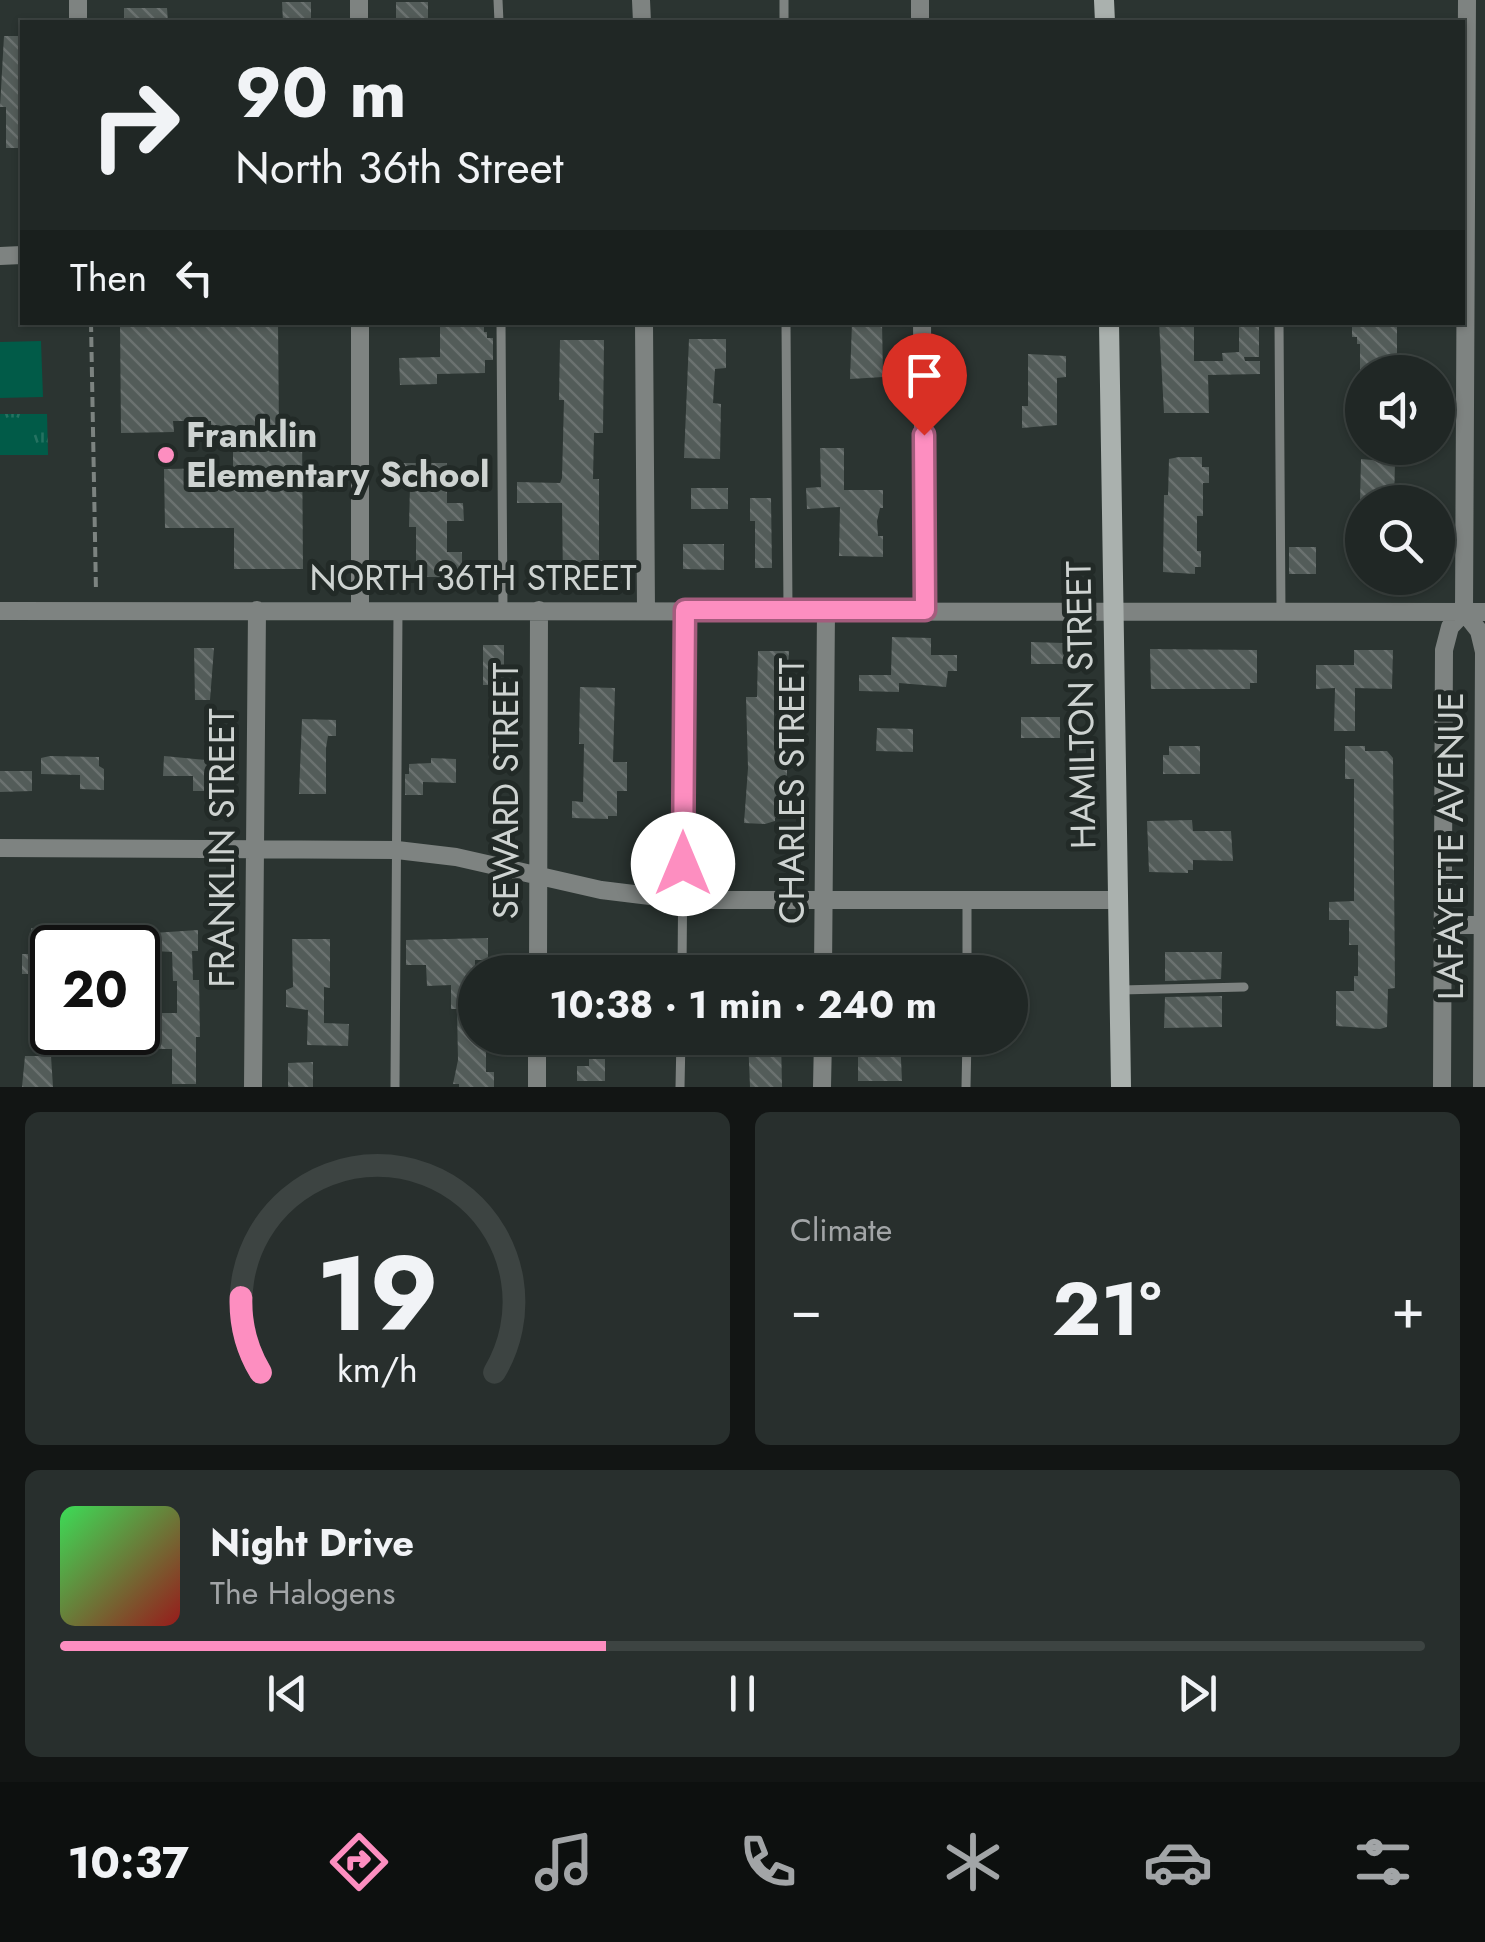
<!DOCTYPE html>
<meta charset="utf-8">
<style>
:root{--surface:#202725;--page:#282f2d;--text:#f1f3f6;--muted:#a2a5a7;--line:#3d4442;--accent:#fd8ec0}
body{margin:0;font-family:Jost,sans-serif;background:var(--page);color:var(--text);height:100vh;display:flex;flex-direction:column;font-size:38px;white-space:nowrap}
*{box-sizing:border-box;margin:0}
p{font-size:32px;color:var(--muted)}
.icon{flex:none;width:55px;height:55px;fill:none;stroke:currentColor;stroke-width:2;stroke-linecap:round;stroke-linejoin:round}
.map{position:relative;height:1087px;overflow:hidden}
.details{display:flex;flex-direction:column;gap:25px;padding:25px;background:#121514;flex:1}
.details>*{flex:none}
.banner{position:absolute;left:20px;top:20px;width:1445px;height:305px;border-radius:0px;box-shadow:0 2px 8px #0004,0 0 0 2px var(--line);background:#202725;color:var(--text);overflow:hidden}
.tools{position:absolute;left:1345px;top:355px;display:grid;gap:20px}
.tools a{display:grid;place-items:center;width:110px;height:110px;border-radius:50%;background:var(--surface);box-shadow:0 2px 8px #0004,0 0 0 2px var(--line);font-size:50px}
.speed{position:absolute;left:30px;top:925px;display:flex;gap:20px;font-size:50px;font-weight:700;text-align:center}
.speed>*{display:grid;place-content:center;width:130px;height:130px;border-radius:50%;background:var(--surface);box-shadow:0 2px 8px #0004,0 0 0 2px var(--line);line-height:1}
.speed .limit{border:5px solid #111;border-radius:15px;background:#fff;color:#111}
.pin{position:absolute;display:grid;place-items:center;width:85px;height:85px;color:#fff;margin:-102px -42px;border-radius:50% 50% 50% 0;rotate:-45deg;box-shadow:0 0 10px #0007}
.pin .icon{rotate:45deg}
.me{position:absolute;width:110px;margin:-55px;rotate:0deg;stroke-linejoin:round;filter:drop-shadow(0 0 8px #0008)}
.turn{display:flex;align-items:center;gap:35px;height:210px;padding:0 50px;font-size:45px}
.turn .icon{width:130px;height:130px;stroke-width:2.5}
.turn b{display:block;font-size:70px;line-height:85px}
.then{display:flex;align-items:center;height:95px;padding:0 50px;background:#0003;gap:20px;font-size:38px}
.big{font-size:75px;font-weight:700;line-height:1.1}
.details .card{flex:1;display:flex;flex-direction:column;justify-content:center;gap:15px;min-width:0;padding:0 35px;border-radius:15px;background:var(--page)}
.details .dial{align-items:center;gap:0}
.dial svg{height:260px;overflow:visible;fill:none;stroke:var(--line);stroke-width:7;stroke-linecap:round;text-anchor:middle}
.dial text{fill:var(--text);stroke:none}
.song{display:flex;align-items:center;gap:30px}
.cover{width:120px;height:120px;border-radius:15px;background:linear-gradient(135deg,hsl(130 70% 55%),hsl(0 70% 35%))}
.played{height:10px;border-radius:5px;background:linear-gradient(90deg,var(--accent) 40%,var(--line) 40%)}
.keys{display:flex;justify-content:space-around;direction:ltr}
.heat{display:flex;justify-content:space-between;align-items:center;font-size:55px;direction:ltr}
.details .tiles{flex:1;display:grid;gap:25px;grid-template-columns:1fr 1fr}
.card:last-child{grid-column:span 2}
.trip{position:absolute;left:458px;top:955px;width:570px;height:100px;border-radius:50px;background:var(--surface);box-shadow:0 2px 8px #0004,0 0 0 2px var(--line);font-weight:700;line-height:100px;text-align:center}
.tabs{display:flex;height:160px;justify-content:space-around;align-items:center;background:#0d100f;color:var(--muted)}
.tabs .icon{width:70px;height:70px}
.tabs .active{color:var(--accent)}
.tabs b{font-size:45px;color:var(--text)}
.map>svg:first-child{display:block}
</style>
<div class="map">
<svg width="1485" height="1087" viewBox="0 0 1485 1087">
<defs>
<pattern id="grass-tufts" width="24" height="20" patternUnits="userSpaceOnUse" patternTransform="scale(2.5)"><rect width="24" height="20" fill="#015b48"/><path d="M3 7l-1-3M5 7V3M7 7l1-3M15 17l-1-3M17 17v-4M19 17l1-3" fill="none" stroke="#257261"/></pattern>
<pattern id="building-back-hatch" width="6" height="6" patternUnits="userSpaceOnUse" patternTransform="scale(2.5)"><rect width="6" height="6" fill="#535c59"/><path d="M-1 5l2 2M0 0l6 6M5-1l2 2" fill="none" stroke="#6b7270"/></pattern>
</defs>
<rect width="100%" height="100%" fill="#2b3431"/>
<!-- grass -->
<path fill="url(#grass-tufts)" d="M 0,414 L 47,414 L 48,455 L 0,455 Z"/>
<!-- pitch -->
<path fill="#015b48" d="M 41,341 L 43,397 L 0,398 L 0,342 Z"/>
<!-- building -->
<path fill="url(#building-back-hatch)" d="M 282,2 L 311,2 L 311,22 L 283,22 Z
M 396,2 L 428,2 L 428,20 L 396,20 Z
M 124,8 L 167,8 L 168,22 L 124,22 Z
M 4,36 L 22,36 L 22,148 L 6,148 L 6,107 L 0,107 Z
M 120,322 L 172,322 L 172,326 L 278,322 L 279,432 L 302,431 L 303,569 L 234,569 L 234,528 L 165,528 L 164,469 L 233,468 L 233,432 L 211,433 L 211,421 L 173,421 L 174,432 L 121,433 Z
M 440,322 L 484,322 L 484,332 L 487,332 L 487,338 L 493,338 L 493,360 L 485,360 L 485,373 L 437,374 L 437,384 L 400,385 L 399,358 L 440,357 Z
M 852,322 L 882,322 L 883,377 L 850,379 Z
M 1159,322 L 1194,322 L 1194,361 L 1223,361 L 1222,353 L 1239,352 L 1239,322 L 1259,322 L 1259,357 L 1244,357 L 1245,361 L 1260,361 L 1260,374 L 1208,375 L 1209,413 L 1164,413 Z
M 1352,322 L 1397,324 L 1397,372 L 1360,372 L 1360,344 L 1357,344 L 1357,337 L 1352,337 Z
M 689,339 L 726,339 L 726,368 L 715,369 L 713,403 L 721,404 L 720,459 L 684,458 Z
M 560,340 L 604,340 L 603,433 L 594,433 L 593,479 L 599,479 L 599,560 L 604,560 L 604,579 L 588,583 L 563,581 L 562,503 L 517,503 L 517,482 L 560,483 L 562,478 L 564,400 L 559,400 Z
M 1028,354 L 1066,356 L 1066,377 L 1057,378 L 1057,425 L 1022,428 L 1022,406 L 1028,406 Z
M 820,448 L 844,448 L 844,490 L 883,490 L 883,508 L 880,508 L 877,521 L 878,536 L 883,536 L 883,557 L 839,556 L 840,507 L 807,509 L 806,488 L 821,487 Z
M 1179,457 L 1202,457 L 1202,467 L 1209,467 L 1209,483 L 1203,483 L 1203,516 L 1197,516 L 1197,551 L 1201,551 L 1201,567 L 1195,567 L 1195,574 L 1163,572 L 1164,495 L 1168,495 L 1169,459 Z
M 1361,459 L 1395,462 L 1394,502 L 1360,502 Z
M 403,463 L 447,463 L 447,503 L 463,503 L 464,521 L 447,521 L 447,552 L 462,552 L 462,577 L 416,577 L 416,527 L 409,527 L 410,485 L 403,485 Z
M 691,488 L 728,488 L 728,509 L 691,509 Z
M 750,498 L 771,498 L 772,568 L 755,568 L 755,521 L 750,521 Z
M 683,544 L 724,544 L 724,570 L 683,569 Z
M 1289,547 L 1316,547 L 1316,574 L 1289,574 Z
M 892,637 L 931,638 L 931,655 L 957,655 L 957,671 L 948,671 L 946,687 L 899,683 L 899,692 L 859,691 L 859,675 L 891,675 Z
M 1031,642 L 1064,643 L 1064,664 L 1031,664 Z
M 483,645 L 504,645 L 504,685 L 483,685 Z
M 194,648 L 214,648 L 210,700 L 195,700 Z
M 1150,649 L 1257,650 L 1257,683 L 1250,683 L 1250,689 L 1151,689 Z
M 1354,650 L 1393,650 L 1392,689 L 1355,688 L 1355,731 L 1334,731 L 1335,688 L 1316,689 L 1316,665 L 1354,665 Z
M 758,651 L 789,651 L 788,669 L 774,671 L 774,729 L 780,729 L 780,769 L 787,770 L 787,818 L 775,818 L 775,821 L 765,824 L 744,823 L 748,768 L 746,697 L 757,697 Z
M 580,687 L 615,688 L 613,762 L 627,762 L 627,791 L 617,791 L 617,816 L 608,816 L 608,819 L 572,818 L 572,801 L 583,802 L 584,744 L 579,744 Z
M 1021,717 L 1060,717 L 1060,738 L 1021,738 Z
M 302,719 L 336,720 L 336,736 L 328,736 L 326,748 L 326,794 L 299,794 Z
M 877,728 L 913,729 L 913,752 L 876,751 Z
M 1169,746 L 1200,746 L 1200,774 L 1163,774 L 1163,755 L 1169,755 Z
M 1345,746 L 1365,746 L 1365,751 L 1387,751 L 1393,758 L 1395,988 L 1388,989 L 1387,1027 L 1380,1029 L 1336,1026 L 1336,991 L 1354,991 L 1354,976 L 1358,976 L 1358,945 L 1349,945 L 1349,920 L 1329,920 L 1329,902 L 1354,901 L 1354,779 L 1345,779 Z
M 50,756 L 99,757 L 99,766 L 104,769 L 104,790 L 80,789 L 80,775 L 41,774 L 41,758 Z
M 164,756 L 216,761 L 216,791 L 193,791 L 193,776 L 163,776 Z
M 431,758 L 456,759 L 456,783 L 423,782 L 423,795 L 405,795 L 405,774 L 409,774 L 409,764 L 431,763 Z
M 0,771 L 32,771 L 32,791 L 0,792 Z
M 1192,820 L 1193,831 L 1231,831 L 1233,861 L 1193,860 L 1193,870 L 1188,870 L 1188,873 L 1149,872 L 1147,821 Z
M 31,928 L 50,928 L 52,998 L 34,998 L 34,974 L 22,974 L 22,954 L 31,954 Z
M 198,930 L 198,951 L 192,951 L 193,980 L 199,980 L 200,1037 L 196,1037 L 196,1084 L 172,1084 L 172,1049 L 156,1049 L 153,1028 L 148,1028 L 148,1013 L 177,1013 L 177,981 L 173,981 L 172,952 L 154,951 L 153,933 Z
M 488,938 L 488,960 L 475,960 L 475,1038 L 486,1038 L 486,1072 L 494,1072 L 494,1087 L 459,1087 L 459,1084 L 453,1084 L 458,1060 L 457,1009 L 451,1009 L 451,985 L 427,986 L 426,965 L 406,965 L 406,940 Z
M 292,939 L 330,939 L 330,988 L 324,987 L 324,1023 L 349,1024 L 348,1046 L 307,1045 L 308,1010 L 286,1007 L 286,990 L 293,987 Z
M 1165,952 L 1222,952 L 1221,979 L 1165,981 Z
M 1222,996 L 1222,1027 L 1164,1028 L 1165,997 Z
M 748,1038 L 781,1038 L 782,1087 L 750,1087 Z
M 858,1038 L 900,1038 L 902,1081 L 858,1081 Z
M 25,1056 L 51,1056 L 53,1087 L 22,1087 Z
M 589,1059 L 605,1059 L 605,1081 L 577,1081 L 577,1066 L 589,1066 Z
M 313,1062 L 313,1087 L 288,1087 L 288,1063 Z"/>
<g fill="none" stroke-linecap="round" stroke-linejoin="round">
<!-- path -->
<path stroke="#7c8380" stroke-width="4" stroke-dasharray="10 5" stroke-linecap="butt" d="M 91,322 L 96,592"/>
<!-- service -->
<path stroke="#7e8381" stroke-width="9" d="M 498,0 L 499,22
M 784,0 L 784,22
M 501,322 L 503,610
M 786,322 L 788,610
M 1279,322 L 1281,612
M 682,972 L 685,610
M 967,972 L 967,901
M 1121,990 L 1244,987
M 395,1087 L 398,610
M 680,1087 L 681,1038
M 966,1087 L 967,1038"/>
<!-- minor -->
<path stroke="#7e8381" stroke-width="18" d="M 78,0 L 78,22
M 359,0 L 359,22
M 641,0 L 642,22
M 920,0 L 920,22
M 1467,0 L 1464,612 L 1479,631 L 1484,652 L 1482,1087
M 0,256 L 22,255
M 360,322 L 360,610
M 644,322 L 646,610
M 922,322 L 925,610
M 0,611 L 1485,612
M 0,848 L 397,850 L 456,857 L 601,890 L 683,900 L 1117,900
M 1443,925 L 1483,925
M 538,972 L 539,610
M 823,972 L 826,610
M 253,1087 L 257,610
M 537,1087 L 537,1038
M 822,1087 L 823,1038
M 1442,1087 L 1444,650 L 1450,627 L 1464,612"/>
<!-- secondary -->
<path stroke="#aab1ae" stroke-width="20" d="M 1104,0 L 1105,22
M 1109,322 L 1121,1087"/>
</g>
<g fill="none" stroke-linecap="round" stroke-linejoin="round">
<defs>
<path id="route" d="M 683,864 L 685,610 L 925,610 L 924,435"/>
</defs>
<!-- route casing -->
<use href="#route" stroke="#a45c7d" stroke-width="25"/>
<!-- route -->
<use href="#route" stroke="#fd8ec0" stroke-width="18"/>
</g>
<!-- markers -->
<circle fill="#fd8ec0" stroke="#222a27" stroke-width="4" cx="166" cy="455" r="10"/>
<g text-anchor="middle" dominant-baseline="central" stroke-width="10" stroke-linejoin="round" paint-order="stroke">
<!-- poi labels -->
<g font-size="35" font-weight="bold" fill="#ced3d1" stroke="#222a27" text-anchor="start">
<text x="186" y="435">Franklin<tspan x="186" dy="40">Elementary School</tspan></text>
</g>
<!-- street labels -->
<g font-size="35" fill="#ced3d1" stroke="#222a27">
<text x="473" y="578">NORTH 36TH STREET</text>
<text transform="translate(1081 705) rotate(-91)">HAMILTON STREET</text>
<text transform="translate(506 791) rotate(-90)">SEWARD STREET</text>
<text transform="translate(792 791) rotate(-90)">CHARLES STREET</text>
<text transform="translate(1451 846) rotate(-90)">LAFAYETTE AVENUE</text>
<text transform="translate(222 848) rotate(-90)">FRANKLIN STREET</text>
</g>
</g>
</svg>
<div class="tools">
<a><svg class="icon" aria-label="sound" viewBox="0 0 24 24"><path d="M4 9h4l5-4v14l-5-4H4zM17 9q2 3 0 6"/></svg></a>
<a><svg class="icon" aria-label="search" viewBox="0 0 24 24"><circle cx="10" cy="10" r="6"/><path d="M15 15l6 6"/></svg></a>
</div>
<div class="speed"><div class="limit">20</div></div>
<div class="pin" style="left:924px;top:435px;background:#d93025"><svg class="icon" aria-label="arrive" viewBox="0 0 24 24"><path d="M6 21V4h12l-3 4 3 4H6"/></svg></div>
<svg class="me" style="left:683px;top:864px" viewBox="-20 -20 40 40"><circle r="19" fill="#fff"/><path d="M0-13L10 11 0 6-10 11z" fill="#fd8ec0"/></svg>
<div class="trip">10:38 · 1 min · 240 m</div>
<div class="banner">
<div class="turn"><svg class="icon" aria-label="right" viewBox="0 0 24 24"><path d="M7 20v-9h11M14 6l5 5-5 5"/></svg><div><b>90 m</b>North 36th Street</div></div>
<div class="then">Then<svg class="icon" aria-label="left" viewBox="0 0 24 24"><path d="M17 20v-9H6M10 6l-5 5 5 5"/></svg></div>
</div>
</div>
<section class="details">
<div class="tiles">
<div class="card dial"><svg viewBox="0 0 100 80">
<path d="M14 69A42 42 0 1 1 86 69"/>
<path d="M14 69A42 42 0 0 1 8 46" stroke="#fd8ec0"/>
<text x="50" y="56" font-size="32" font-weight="700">19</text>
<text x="50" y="72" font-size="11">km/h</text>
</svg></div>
<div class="card"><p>Climate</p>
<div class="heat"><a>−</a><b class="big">21°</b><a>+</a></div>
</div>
<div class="card">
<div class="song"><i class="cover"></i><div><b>Night Drive</b><p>The Halogens</p></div></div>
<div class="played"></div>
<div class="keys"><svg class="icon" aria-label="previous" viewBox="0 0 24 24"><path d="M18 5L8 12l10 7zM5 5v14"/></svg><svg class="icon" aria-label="pause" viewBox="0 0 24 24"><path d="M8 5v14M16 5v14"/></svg><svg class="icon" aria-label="next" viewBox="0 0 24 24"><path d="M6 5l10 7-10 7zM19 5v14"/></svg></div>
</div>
</div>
</section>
<nav class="tabs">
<b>10:37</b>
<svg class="icon active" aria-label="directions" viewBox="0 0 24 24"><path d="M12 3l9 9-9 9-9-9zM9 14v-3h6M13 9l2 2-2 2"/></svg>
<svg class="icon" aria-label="music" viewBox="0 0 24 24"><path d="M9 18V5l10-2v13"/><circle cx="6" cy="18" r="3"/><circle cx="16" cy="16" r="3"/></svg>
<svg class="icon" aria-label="phone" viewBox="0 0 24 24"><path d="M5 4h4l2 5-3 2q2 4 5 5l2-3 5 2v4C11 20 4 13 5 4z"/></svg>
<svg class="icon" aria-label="climate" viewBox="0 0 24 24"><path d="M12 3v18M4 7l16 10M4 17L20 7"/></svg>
<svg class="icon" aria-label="car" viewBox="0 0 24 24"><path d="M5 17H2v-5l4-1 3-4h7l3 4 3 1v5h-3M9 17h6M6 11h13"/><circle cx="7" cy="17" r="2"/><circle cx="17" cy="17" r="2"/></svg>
<svg class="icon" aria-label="filters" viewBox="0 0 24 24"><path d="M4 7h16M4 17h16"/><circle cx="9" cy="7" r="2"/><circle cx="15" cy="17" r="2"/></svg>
</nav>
